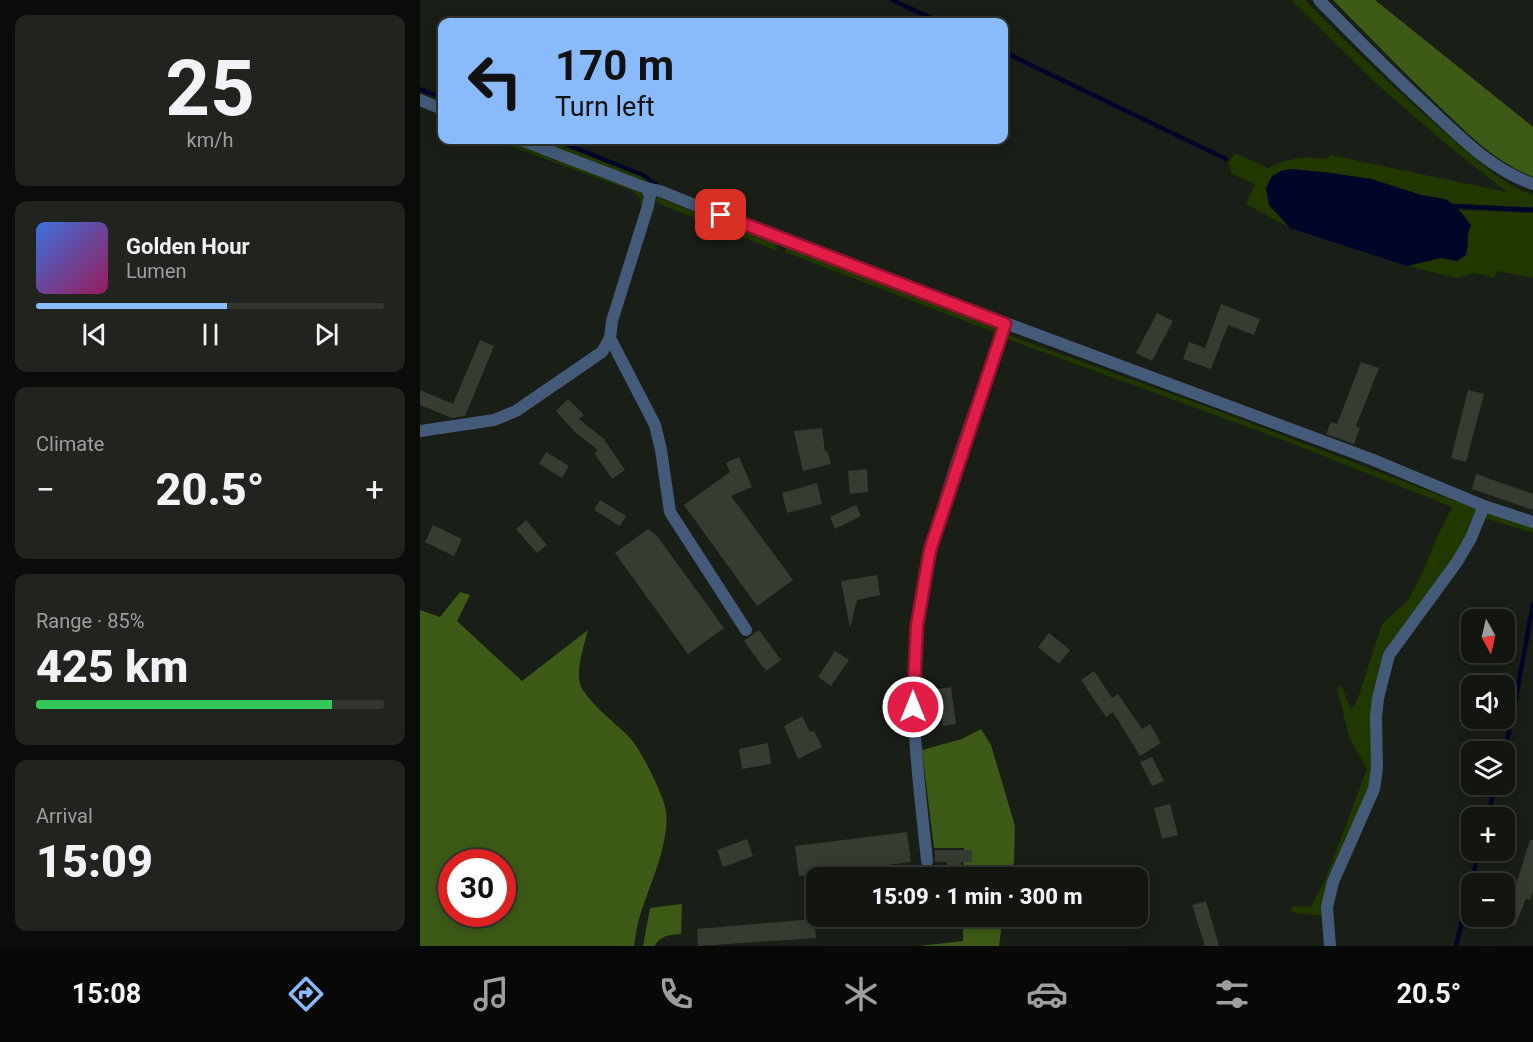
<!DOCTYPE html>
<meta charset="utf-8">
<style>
:root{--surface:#131610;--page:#20231e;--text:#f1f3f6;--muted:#9d9f9f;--line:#323530;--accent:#88bafc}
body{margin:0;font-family:Roboto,sans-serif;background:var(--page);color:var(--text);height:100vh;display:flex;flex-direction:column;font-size:22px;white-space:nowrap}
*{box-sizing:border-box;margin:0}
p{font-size:20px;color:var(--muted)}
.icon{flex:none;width:33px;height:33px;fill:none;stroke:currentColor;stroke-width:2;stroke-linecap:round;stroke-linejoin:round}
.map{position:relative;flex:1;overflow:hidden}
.side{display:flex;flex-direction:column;gap:15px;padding:15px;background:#0a0c09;width:420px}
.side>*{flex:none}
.hud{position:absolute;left:18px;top:18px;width:570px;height:126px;border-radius:12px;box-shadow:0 3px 15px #0003,0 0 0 2px var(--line);background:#88bafc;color:#111;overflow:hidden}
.needle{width:39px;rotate:172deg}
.buttons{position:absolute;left:1041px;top:609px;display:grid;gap:12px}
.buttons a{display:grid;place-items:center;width:54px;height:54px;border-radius:12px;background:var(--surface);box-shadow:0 3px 15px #0003,0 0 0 2px var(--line);font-size:30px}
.speed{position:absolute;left:18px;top:849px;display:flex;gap:12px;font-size:30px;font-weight:700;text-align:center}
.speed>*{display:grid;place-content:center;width:78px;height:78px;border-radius:50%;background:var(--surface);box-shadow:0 3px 15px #0003,0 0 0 2px var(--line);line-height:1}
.speed .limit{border:9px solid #d22;background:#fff;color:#111}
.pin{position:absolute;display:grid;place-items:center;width:51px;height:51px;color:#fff;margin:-26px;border-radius:12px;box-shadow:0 3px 9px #0006}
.me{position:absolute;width:66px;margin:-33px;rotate:0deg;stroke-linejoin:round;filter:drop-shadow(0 0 4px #0008)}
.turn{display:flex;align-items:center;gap:21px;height:126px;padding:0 18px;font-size:27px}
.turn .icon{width:78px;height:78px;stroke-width:2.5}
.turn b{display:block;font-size:42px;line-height:51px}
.big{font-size:45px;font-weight:800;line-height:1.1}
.side .tile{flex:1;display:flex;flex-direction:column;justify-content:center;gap:9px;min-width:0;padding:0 21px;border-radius:12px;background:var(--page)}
.side .dial{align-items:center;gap:0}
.dial b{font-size:78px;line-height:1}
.song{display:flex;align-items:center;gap:18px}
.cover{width:72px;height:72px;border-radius:9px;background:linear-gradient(135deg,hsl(220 70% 55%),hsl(330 70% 35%))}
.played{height:6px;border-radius:3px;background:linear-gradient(90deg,var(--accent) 55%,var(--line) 55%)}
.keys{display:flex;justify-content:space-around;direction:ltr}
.heat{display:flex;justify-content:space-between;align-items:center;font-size:33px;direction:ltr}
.charge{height:9px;border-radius:4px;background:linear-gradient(90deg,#34c759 85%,var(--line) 0)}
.trip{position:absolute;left:386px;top:867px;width:342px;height:60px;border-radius:12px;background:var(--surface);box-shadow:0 3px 15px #0003,0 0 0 2px var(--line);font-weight:800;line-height:60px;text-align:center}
.dock{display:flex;height:96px;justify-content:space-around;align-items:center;background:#080906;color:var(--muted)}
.dock .icon{width:42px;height:42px}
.dock .current{color:var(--accent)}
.dock b{font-size:27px;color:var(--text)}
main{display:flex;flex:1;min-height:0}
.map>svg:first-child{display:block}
</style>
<main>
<section class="side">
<div class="tile dial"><b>25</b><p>km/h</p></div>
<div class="tile">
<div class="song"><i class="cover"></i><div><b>Golden Hour</b><p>Lumen</p></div></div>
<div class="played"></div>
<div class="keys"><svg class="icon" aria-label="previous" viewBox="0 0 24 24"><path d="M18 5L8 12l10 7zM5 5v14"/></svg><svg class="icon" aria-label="pause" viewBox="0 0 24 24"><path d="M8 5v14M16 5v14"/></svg><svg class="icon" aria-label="next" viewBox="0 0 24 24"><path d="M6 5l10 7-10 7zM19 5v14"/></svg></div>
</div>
<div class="tile"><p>Climate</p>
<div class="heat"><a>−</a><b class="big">20.5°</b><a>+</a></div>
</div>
<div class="tile"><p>Range · 85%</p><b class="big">425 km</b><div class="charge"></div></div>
<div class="tile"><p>Arrival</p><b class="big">15:09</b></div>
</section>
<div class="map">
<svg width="1113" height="946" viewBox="0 0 1113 946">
<rect width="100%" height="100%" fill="#191e16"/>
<!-- green -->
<path fill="#203700" d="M 871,0 L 885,0 C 931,48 981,94 1031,138 C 1056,159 1081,184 1113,195 L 1113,207 L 1033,204 L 1024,199 L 1001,195 L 951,179 L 911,173 L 870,169 L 849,205 L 870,228 L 826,204 L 835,184 L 812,174 L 808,164 L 815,153 L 848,168 C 871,157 883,156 908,159 L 910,155 L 1087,192 L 1031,148 L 960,87 Z
M 73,140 L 89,140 L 219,190 L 224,200 L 222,211 L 219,197 L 213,191 Z
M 112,140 L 130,140 L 223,177 L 235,186 Z
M 237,197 L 357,244 L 357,251 L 237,203 Z
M 1039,210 L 1113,213 L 1113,278 L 1077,271 L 1074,278 L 1054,273 L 1037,278 L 987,266 L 1021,258 L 1037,261 L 1048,246 L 1047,233 L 1051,225 Z
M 366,246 L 579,328 L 576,333 L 365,252 Z
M 588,335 L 791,408 L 1059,510 L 1039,550 L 969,645 L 951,785 L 902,916 L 870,912 L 873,906 L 891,907 L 905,880 L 947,769 L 929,737 L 917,688 L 922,686 L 930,708 L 934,706 L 939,695 L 962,624 L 988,600 L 1003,571 L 1016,539 L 1032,507 L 863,440 L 587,339 Z
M 1064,511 L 1113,526 L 1113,533 L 1062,517 Z"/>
<!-- forest -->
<path fill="#3d5b16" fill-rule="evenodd" d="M 913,0 L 955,0 L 1113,127 L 1113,177 C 1076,162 1049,135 1021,108 C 984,73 949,36 913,0 Z
M 40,592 L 50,595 L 37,621 L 102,681 L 168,630 C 164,646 156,668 160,684 C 165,700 198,725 210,738 C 221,750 239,787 244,803 C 255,836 226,891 218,923 C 216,931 215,939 214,946 L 0,946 L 0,610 L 20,617 ZM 32,862 L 82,862 L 82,914 L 32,914 Z
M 561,729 L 571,745 L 595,826 L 594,862 L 590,877 L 543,877 L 544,848 L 514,848 L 502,750 L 542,739 Z
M 262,904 L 261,934 C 251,935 240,935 235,946 L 223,946 L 230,908 Z
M 543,917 L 583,917 L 579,946 L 499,946 L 543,941 Z"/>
<!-- water -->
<path fill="#000628" d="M 870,169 L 911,173 L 951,179 L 1001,195 L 1025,199 L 1036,206 L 1051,225 C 1046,235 1049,244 1046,255 L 1037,261 L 1021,258 L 987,266 L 870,228 L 849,205 L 846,188 L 852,176 L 861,171 Z"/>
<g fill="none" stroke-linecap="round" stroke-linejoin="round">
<!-- stream -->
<path stroke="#000628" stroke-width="4.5" d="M 472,0 L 520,22
M 584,52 L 806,159
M 0,89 L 22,97
M 135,140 L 223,175 L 236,184
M 1036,206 L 1113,210
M 1084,752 L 1092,720 L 1113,604
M 1067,818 L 1076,784
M 1036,946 L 1059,850"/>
</g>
<!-- building -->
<path fill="#373c33" d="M 801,304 L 840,319 L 834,335 L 808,325 L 791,369 L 763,359 L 769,342 L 785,348 Z
M 737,313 L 753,321 L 732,361 L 716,353 Z
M 60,340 L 74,346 L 45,416 L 32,418 L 0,405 L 0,390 L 33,404 Z
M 941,362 L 959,368 L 936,426 L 940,428 L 934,444 L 906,434 L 911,422 L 917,424 Z
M 1048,390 L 1064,394 L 1046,462 L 1031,458 Z
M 148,399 L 164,415 L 159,419 L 183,438 L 205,470 L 192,479 L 174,453 L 178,450 L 155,432 L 136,411 Z
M 402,428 L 405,452 L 407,451 L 411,464 L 383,471 L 374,431 Z
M 126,452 L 149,466 L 142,478 L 119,464 Z
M 319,457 L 332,487 L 311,496 L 373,580 L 337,606 L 264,505 L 310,472 L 306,463 Z
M 447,469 L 448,492 L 430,494 L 428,471 Z
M 1056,474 L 1113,494 L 1113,510 L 1052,489 Z
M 397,483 L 402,504 L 367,513 L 362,493 Z
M 180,500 L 206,516 L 200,526 L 174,510 Z
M 436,505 L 441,516 L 415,529 L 410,517 Z
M 106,520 L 127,545 L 117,553 L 96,529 Z
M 13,525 L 42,539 L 34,556 L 5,542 Z
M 228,529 L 237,536 L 304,628 L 268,654 L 195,553 Z
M 457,575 L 460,595 L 437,600 L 430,628 L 421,581 Z
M 339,630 L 361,660 L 346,671 L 324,641 Z
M 629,633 L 650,650 L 639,664 L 618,647 Z
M 415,651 L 429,660 L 411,686 L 398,677 Z
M 674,671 L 692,698 L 698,694 L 722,729 L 730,724 L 741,743 L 720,756 L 693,712 L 686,717 L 661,680 Z
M 531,687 L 536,724 L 523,726 L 520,705 L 506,706 L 504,691 Z
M 382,716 L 390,732 L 394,731 L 402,747 L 378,759 L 364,726 Z
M 348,743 L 351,764 L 322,769 L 319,749 Z
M 732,757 L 744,781 L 732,786 L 720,762 Z
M 750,804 L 758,835 L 742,839 L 734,808 Z
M 487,832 L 491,862 L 379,876 L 375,846 Z
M 327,839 L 333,856 L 303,867 L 297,850 Z
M 1110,840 L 1113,840 L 1113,891 L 1110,900 L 1106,899 L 1095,926 L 1081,920 L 1084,916 L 1089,900 L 1091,901 Z
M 515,850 L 552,850 L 552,862 L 541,862 L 541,878 L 527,878 L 527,862 L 515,862 Z
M 786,901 L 799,946 L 785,946 L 772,905 Z
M 394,919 L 396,938 L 278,946 L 277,929 Z"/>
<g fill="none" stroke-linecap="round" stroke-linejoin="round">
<!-- minor -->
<path stroke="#435b79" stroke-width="12" d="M 899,0 C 935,37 972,74 1010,109 C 1041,138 1072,170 1113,184
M 0,100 L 22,109
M 101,140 L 226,188 L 240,191 L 362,240 L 951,459 L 1064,506 L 1113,522
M 190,338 L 235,425 L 241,450 L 250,512 L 326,630
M 0,431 L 74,420 L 96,411 L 182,352 L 190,338 L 192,321 L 228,206 L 230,196 L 226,188
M 507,861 C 500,792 490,721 495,652 C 503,538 549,431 585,324
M 910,946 L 907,907 L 913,882 L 954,789 L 957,769 L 956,717 L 958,698 L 969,655 L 1037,562 L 1051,538 L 1064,506"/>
</g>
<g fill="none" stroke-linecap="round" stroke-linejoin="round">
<defs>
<path id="route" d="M 301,215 L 585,324 L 510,550 L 497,625 L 493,707"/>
</defs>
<!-- route casing -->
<use href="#route" stroke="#92132f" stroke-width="15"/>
<!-- route -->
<use href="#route" stroke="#e11d48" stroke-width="10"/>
</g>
</svg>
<div class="buttons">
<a><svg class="needle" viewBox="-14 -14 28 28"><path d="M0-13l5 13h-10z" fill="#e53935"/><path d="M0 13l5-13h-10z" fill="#9d9f9f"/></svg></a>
<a><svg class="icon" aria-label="sound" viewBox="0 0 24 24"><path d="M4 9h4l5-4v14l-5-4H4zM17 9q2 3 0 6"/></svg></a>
<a><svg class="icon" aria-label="layers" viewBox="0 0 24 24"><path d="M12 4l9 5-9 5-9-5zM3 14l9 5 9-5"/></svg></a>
<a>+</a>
<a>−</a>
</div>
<div class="speed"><div class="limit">30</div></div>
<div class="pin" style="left:301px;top:215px;background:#d93025"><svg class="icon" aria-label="arrive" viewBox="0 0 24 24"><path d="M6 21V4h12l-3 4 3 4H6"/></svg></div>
<svg class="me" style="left:493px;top:707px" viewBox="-20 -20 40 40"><circle r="17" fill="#e11d48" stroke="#fff" stroke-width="3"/><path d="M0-11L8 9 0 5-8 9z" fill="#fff"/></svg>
<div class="trip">15:09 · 1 min · 300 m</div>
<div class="hud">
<div class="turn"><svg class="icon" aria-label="left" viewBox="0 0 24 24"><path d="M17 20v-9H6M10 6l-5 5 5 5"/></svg><div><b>170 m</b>Turn left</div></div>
</div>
</div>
</main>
<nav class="dock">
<b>15:08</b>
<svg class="icon current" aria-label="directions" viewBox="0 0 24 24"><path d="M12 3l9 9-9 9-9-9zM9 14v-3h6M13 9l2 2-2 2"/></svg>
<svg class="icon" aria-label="music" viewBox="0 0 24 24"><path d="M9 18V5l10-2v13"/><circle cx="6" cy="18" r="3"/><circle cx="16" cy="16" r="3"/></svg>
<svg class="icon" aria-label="phone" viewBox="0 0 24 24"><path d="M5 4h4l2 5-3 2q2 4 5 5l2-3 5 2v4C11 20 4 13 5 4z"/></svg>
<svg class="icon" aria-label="climate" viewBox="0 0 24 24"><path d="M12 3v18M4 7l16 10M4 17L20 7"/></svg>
<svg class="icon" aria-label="car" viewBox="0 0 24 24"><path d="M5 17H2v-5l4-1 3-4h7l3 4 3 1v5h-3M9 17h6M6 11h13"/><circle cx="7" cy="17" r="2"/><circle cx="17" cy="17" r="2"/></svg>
<svg class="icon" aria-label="filters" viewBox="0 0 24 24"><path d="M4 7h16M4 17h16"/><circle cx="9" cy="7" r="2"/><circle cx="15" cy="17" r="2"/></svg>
<b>20.5°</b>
</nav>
